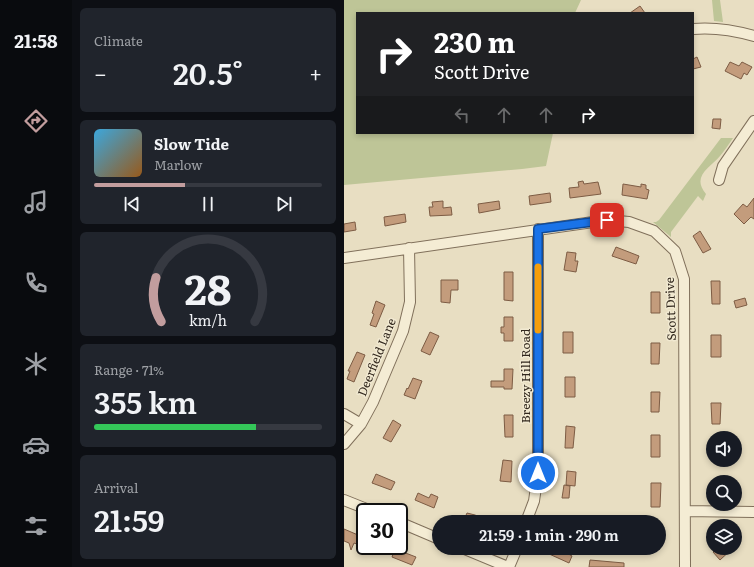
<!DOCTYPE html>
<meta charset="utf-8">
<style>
:root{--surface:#171b24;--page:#20242c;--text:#f1f3f6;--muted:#9ea1a6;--line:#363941;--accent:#c29d9e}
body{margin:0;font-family:Literata,serif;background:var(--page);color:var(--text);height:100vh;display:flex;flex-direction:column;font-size:15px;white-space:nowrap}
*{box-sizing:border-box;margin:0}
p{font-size:13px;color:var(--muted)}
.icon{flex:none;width:22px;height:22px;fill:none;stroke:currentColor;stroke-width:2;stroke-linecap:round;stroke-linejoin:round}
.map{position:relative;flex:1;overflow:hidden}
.drawer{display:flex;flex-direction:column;gap:8px;padding:8px;background:#0d0f14;width:272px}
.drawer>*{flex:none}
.banner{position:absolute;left:12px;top:12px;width:338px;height:122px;border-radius:0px;box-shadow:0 2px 6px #0003;background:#202124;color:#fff;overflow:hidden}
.controls{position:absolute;left:362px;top:431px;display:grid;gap:8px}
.controls a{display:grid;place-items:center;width:36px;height:36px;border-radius:50%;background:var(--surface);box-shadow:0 2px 6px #0003;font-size:20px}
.speed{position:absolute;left:12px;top:503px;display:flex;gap:8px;font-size:20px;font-weight:700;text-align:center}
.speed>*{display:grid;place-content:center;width:52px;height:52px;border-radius:50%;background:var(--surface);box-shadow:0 2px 6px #0003;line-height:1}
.speed .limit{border:2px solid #111;border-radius:6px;background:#fff;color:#111}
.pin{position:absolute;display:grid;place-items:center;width:34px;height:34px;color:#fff;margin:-17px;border-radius:8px;box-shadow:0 2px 6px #0006}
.me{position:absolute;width:44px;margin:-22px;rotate:0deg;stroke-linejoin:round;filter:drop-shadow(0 0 3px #0008)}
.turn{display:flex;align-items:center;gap:14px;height:84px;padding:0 12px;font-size:18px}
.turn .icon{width:52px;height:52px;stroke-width:2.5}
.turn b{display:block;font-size:28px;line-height:34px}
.lanes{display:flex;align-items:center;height:38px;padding:0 12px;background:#0003;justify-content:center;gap:20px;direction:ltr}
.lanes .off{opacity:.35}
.big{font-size:30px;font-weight:600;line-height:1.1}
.drawer .tile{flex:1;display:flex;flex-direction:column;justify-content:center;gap:6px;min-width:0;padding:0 14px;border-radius:6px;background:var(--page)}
.drawer .dial{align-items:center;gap:0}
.dial svg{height:104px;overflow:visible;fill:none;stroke:var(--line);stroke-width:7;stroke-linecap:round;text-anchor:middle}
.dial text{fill:var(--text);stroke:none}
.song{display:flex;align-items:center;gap:12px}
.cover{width:48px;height:48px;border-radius:6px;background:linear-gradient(135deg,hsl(200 70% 55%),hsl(30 70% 35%))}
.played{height:4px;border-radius:2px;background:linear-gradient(90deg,var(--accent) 40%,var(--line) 40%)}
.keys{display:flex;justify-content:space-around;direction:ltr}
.heat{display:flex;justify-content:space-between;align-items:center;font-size:22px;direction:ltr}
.charge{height:6px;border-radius:3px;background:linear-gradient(90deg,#34c759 71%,var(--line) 0)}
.trip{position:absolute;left:88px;top:515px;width:234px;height:40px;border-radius:20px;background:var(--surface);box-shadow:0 2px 6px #0003;font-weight:600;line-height:40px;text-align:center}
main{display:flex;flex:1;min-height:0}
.menu{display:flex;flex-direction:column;width:72px;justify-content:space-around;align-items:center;background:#090b0e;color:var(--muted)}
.menu .icon{width:28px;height:28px}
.menu .active{color:var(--accent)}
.menu b{font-size:18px;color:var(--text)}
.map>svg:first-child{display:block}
</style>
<main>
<nav class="menu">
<b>21:58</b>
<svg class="icon active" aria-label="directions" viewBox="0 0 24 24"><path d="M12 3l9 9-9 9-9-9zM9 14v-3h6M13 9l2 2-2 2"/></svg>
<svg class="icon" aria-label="music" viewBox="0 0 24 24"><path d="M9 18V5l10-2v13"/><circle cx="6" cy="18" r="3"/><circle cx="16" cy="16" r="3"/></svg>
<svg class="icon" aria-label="phone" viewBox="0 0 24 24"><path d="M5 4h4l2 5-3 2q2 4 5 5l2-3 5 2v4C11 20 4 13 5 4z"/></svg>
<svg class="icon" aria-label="climate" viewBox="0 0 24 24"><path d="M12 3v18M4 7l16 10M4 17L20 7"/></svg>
<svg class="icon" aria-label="car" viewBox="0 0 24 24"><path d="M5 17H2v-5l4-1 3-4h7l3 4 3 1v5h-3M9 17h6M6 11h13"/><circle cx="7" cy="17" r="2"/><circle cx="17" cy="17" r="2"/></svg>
<svg class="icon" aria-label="filters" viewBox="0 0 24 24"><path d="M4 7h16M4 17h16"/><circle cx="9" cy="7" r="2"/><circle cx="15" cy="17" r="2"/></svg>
</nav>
<section class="drawer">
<div class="tile"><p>Climate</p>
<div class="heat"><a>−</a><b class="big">20.5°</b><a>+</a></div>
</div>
<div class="tile">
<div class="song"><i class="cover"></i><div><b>Slow Tide</b><p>Marlow</p></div></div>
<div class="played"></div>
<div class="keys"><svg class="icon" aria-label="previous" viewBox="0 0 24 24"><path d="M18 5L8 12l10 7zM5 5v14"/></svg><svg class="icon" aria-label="pause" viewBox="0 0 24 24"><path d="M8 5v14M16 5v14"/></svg><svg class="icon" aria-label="next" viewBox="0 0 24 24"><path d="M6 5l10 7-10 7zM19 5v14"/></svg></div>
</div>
<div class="tile dial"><svg viewBox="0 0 100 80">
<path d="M14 69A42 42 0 1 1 86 69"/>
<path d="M14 69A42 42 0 0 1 10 35" stroke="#c29d9e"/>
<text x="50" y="56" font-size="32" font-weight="700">28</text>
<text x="50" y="72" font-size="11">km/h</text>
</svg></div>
<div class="tile"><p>Range · 71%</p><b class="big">355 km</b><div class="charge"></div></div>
<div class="tile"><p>Arrival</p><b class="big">21:59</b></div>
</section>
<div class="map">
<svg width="410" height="567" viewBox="0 0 410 567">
<rect width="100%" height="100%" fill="#e8dec2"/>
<!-- green -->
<path fill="#bec597" d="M 0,0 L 237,0 L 231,13 L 13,13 L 13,133 L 209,133 L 202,166 L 178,169 L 0,185 Z
M 368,0 L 376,0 L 379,22 L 370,21 Z
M 377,138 L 389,138 C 385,144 381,150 376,156 C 366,168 347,176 362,194 L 359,201 L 354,196 L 327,232 L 327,237 L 309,222 L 312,222 L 315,220 Z"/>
<!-- building -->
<path fill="#c39c7c" stroke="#7d5c44" d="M 296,6 L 301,13 L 286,13 Z
M 353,57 L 357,67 L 349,69 L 349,59 Z
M 386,62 L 395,66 L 398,62 L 408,67 L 403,75 L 400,73 L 397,79 L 381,71 Z
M 369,119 L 377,119 L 376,129 L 368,128 Z
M 239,181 L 240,184 L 254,182 L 257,194 L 226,198 L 225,188 L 235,187 L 234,182 Z
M 279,184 L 297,187 L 297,184 L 302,185 L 302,189 L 305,190 L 303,199 L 278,195 Z
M 206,193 L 207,202 L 186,205 L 185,196 Z
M 410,198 L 410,219 L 407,217 L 400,224 L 390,214 L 399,204 L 403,207 Z
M 99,201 L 99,208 L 107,207 L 108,215 L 86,216 L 85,207 L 89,207 L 88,202 Z
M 155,201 L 156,209 L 135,213 L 134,204 Z
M 61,214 L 62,222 L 41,226 L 40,217 Z
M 11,222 L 12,230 L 0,232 L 0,224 Z
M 356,231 L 367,249 L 359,253 L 349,236 Z
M 272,247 L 295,256 L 292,264 L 268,256 Z
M 223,252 L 232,253 L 231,261 L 234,261 L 232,272 L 220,270 Z
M 160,272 L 169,272 L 169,301 L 160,300 Z
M 97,280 L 114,280 L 114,290 L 107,290 L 106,303 L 97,302 Z
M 367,281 L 376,281 L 376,304 L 368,304 Z
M 307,292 L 316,292 L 316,313 L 307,313 Z
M 401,298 L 403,305 L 392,308 L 390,301 Z
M 32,301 L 41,305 L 32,327 L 26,325 L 30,314 L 28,313 Z
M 160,317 L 169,317 L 169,341 L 160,341 L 160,333 L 157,333 L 157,327 L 160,327 Z
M 86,332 L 95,336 L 86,355 L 77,351 Z
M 219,332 L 229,332 L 229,353 L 219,353 Z
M 367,335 L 377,335 L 377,357 L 367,357 Z
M 307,343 L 316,343 L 315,364 L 307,364 Z
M 13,352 L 21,355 L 10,382 L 3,379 L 6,371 L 4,371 Z
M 160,369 L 169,369 L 168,389 L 160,389 L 160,387 L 147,387 L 147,381 L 160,381 Z
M 221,377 L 231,377 L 231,397 L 221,397 Z
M 69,378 L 78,381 L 71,399 L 60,395 L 63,388 L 64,389 Z
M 307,392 L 316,392 L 315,412 L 307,412 Z
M 367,403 L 377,403 L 376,424 L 368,424 Z
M 160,415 L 169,415 L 169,437 L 161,437 Z
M 49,420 L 57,425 L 47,442 L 39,438 Z
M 222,426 L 231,427 L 229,448 L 221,448 Z
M 307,435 L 316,435 L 316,457 L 307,457 Z
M 159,460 L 168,461 L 167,482 L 156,481 Z
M 223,471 L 232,472 L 231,486 L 222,485 Z
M 32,474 L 51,482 L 47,490 L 28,483 Z
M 307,483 L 317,483 L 316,507 L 307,507 Z
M 220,485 L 226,486 L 225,498 L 218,498 Z
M 74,493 L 85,498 L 87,494 L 94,497 L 90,508 L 71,500 Z
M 123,513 L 131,515 L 146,522 L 119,522 Z
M 0,529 L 21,538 L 18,546 L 10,543 L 7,550 L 5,543 L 0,541 Z
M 192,548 L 214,548 L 228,556 L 225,563 Z
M 373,548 L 389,548 L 376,560 L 369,552 Z
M 51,549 L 72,557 L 68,565 L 48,557 Z
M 246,560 L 280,563 L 280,567 L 245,567 Z"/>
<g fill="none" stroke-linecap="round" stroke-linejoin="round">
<defs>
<path id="minor" d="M 349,29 C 371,27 389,30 410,36
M 375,180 L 379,166 L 410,121
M 0,258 L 263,220 L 285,222 L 310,231 L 331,251 L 340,279 L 341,567
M 0,414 L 17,424
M 0,444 L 17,424 L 29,402 L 59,331 L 66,302 L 65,248
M 0,500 L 30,512
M 341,511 L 410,512
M 55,522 L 95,539
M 182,522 L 190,501 L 194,473 L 194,229
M 118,548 L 164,567
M 165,567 L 173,548"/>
</defs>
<!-- minor casing -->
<use href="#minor" stroke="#80705b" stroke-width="12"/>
<!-- minor -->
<use href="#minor" stroke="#f4ecd4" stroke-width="10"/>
</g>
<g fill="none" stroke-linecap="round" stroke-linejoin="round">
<defs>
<path id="route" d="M 194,473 L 194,229 L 263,220"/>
</defs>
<!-- route casing -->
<use href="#route" stroke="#114b97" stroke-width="10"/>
<!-- route -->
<use href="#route" stroke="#1a73e8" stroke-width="7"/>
<!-- slow -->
<path stroke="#f59e0b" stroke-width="7" d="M 194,267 L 194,330"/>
</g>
<g text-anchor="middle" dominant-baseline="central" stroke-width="3" stroke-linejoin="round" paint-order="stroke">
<!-- street labels -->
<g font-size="12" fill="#32281e" stroke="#f1e9d1">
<text transform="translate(326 309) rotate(-92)">Scott Drive</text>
<text transform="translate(32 357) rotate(-68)">Deerfield Lane</text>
<text transform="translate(181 376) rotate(-90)">Breezy Hill Road</text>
</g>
</g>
</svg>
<div class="controls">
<a><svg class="icon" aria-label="sound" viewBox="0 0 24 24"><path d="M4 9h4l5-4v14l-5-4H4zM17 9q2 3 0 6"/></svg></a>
<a><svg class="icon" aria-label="search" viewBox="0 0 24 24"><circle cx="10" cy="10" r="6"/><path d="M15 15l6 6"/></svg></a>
<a><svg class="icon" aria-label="layers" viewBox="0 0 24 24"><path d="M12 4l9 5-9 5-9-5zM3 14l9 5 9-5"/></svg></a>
</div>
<div class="speed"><div class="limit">30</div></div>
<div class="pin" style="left:263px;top:220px;background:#d93025"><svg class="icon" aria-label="arrive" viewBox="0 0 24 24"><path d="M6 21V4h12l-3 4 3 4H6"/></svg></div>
<svg class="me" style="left:194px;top:473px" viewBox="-20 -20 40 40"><circle r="17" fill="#1a73e8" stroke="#fff" stroke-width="3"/><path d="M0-11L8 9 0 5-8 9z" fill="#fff"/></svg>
<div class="trip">21:59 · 1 min · 290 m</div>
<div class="banner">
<div class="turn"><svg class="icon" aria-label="right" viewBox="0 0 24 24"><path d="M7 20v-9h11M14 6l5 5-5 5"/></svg><div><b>230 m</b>Scott Drive</div></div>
<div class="lanes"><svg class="icon off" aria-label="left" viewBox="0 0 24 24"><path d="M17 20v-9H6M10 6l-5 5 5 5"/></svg><svg class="icon off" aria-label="ahead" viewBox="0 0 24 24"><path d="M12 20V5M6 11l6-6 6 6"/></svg><svg class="icon off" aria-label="ahead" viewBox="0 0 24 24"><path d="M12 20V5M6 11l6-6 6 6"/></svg><svg class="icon" aria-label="right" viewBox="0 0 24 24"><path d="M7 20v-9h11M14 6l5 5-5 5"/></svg></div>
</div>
</div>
</main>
